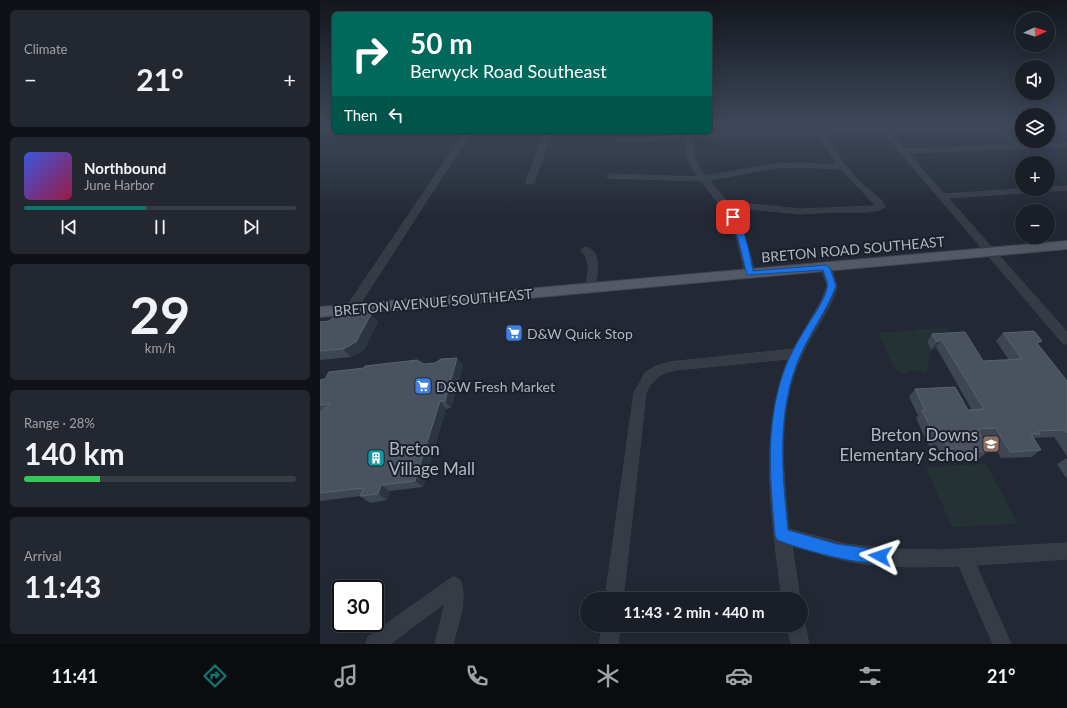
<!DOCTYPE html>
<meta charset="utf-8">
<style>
:root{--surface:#1a1f27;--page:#23272f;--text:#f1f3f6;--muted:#9fa2a7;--line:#383d44;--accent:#0f766e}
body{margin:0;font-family:Lato,sans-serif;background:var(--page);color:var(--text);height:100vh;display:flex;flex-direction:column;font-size:15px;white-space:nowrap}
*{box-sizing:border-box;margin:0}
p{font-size:13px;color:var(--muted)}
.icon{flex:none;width:22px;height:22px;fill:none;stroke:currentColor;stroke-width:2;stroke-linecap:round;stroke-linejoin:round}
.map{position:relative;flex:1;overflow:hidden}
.panel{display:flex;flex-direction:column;gap:10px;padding:10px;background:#0e1115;width:320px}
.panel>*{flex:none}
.guide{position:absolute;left:12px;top:12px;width:380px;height:122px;border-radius:6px;box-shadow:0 4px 16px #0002,0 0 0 1px var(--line);background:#00695c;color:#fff;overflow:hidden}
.needle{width:26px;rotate:86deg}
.controls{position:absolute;left:695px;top:12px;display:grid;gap:8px}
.controls a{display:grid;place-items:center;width:40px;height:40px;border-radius:50%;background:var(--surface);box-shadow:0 4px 16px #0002,0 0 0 1px var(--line);font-size:20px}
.speed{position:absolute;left:12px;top:580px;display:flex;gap:8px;font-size:20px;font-weight:700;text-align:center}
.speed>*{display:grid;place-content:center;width:52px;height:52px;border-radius:50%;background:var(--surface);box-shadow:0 4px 16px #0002,0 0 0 1px var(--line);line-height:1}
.speed .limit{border:2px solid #111;border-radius:6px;background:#fff;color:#111}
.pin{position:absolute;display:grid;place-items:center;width:34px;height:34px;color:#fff;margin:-17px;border-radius:8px;box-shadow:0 2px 6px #0006}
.me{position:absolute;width:44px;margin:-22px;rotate:275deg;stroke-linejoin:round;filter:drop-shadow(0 0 3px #0008)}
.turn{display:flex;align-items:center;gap:14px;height:84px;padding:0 12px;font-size:18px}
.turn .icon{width:52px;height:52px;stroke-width:2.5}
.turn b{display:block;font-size:28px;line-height:34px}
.then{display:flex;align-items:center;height:38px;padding:0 12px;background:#0003;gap:8px;font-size:15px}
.big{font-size:30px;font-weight:700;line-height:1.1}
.panel .card{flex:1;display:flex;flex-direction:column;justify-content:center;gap:6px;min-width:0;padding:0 14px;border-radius:6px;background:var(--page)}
.panel .dial{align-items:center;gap:0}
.dial b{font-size:52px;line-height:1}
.song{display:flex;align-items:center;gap:12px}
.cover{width:48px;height:48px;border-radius:6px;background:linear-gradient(135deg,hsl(230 70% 55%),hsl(340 70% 35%))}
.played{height:4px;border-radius:2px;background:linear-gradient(90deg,var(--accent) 45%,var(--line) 45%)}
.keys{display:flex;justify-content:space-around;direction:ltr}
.heat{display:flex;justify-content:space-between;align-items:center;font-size:22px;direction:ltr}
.charge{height:6px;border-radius:3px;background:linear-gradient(90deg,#34c759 28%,var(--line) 0)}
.trip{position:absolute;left:260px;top:592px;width:228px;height:40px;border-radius:20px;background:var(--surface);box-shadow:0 4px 16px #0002,0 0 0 1px var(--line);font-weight:700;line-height:40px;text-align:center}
.menu{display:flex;height:64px;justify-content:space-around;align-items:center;background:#0a0c10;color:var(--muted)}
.menu .icon{width:28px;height:28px}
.menu .active{color:var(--accent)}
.menu b{font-size:18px;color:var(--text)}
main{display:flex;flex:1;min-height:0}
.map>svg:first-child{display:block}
</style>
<main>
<section class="panel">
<div class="card"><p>Climate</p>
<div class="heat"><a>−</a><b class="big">21°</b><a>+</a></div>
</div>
<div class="card">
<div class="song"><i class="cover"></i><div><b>Northbound</b><p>June Harbor</p></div></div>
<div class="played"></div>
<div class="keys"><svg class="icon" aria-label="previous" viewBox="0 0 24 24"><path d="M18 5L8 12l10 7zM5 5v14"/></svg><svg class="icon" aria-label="pause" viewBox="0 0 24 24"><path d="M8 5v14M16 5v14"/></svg><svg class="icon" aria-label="next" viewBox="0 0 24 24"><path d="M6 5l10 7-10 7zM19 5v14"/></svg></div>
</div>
<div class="card dial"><b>29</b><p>km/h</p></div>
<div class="card"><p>Range · 28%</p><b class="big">140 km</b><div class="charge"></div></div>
<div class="card"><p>Arrival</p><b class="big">11:43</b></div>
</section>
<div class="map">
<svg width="747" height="644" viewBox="0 0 747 644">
<rect width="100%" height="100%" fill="#232934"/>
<!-- green -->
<path fill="#253235" d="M 627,328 L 634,338 L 606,340 L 611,351 L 607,372 L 604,373 C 596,370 591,369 585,374 L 575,369 L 558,332 L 595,331 L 598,329 Z
M 666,464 L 698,524 L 632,527 L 606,467 Z"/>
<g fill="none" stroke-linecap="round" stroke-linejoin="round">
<defs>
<path id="minor" d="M 498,126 L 504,126 C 511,148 525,167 543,185 C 550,192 561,197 565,207 L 559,210 L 546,212 L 514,212 L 480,214 L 430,209 L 413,210 C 425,229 429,251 435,273 L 430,276 L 425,273 L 416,236 L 408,215 L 381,181 L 290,178 L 286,176 L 290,174 L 378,177 L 367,158 L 365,139 L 294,142 L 293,141 L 296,139 L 366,135 L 366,132 L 372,132 L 372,135 L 436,131 L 499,132 ZM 436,135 L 500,136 L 517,165 L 478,163 L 456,164 L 385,176 C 377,165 372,153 372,139 ZM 478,167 L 521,169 L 556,206 L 480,209 L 430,204 L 410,205 L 389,180 L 456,168 Z
M 558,126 L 564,126 L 585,149 L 694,145 L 671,126 L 677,126 L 702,145 L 747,143 L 747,147 L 588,153 L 624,194 L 702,189 L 728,189 L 728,187 L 747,186 L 747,190 L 628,198 L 747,332 L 747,344 L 743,343 Z
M 736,126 L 743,126 L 747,128 L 747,133 Z
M 145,132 L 151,132 L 35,312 L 27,312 L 26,309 L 27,306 Z
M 226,132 L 232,132 L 214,182 L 210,184 L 207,184 L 206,182 Z
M 266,247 C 283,252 277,275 275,288 L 270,292 L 265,288 C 268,272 272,263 261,250 Z
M 506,264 C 511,265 511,268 513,273 C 514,277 517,283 517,287 C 513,306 490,336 482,355 C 456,409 463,471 469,529 L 526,544 L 573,549 L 622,550 L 747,543 L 747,559 L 656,565 L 691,644 L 673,644 L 639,566 C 605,567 571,568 537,563 C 515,559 493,552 472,546 L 480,599 L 462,599 C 452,519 437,435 468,359 L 356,370 C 341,373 332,379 326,393 L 303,599 L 285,599 L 314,393 L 325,373 L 334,367 L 349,362 L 473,349 L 501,301 L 507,286 L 501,267 Z
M 134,577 L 140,580 C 148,599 138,624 133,644 L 115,644 L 125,603 L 70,644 L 46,644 L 48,637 L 128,580 Z
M 481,618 L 485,625 L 489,644 L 471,644 L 467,625 L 481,625 Z
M 282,625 L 300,625 L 298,644 L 280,644 Z"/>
<path id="major" d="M 747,241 L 747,249 L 0,317 L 0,307 Z"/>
</defs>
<!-- minor casing -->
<use href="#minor" stroke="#3f444f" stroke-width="1"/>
<!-- major casing -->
<use href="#major" stroke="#3f444f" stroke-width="2"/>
<!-- minor -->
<use href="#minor" fill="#363b45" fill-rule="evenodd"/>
<!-- major -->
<use href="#major" fill="#545a65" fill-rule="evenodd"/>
</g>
<!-- wall -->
<path fill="#3e4553" d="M 0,322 L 58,322 L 44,350 L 31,357 L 0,360 Z
M 683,333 L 718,345 L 747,381 L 747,456 L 734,437 L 714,438 L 721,450 L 711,457 L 681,458 L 668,436 L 661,436 L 668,451 L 660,458 L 633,460 L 631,455 L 621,455 L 616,445 L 609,446 L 596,418 L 598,415 L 589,397 L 595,389 L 648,410 L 652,410 L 616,347 L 611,350 L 607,342 L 612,334 L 663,361 L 689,360 L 676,341 Z
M 137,358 L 143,366 L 131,408 L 126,409 L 103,487 L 70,491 L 67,500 L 50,503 L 40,496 L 41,496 L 0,501 L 0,380 L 115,363 Z
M 747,458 L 747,479 L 737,464 Z"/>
<!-- shaded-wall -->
<path fill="#2e3542" d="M 51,314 L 58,322 L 44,350 L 31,357 L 23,349 Z
M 621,339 L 616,347 L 611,350 L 617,342 Z
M 137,358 L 143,366 L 131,408 L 125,401 Z
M 120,401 L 126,409 L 103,487 L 95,481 Z
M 61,485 L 70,491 L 67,500 L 58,494 Z"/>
<!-- building -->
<path fill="#4a525f" stroke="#5a616f" d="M 51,314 L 36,342 L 23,349 L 0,351 L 0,322 L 10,321 L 12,318 Z
M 714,331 L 722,341 L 717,343 L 747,381 L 747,433 L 744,430 L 718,431 L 720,434 L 711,434 L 721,450 L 690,452 L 676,428 L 658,429 L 668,451 L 641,453 L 638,448 L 628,449 L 623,438 L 616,439 L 602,410 L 605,410 L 595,389 L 635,387 L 648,410 L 664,409 L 621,339 L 617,342 L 612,334 L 645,332 L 663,361 L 702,359 L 683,333 Z
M 137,358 L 125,401 L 120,401 L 95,481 L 61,485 L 58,494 L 40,496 L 44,488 L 0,493 L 0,413 L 10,404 L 0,405 L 0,380 L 5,379 L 9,372 L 44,368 L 45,366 L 97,360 L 104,364 L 115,363 L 121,359 Z"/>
<!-- sky -->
<linearGradient id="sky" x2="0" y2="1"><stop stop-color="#13171d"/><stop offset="0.58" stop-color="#3f495c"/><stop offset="1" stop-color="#3f495c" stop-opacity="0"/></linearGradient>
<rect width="747" height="216" fill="url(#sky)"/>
<!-- route -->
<path fill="#1a73e8" stroke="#114b97" d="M 413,215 C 423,219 431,259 433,271 L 506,265 L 510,268 L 516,286 C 507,311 490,332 480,356 C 456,411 462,472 468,530 L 517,544 L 560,550 L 565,552 L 567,556 L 565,561 C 547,569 477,548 457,540 L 455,535 C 450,481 445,427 463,374 C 470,353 482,334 494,315 C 499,307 505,297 507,288 C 509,283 504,275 503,270 L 427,275 L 418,239 L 409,217 Z"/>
<!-- icons -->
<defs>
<symbol id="supermarket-square" viewBox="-11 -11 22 22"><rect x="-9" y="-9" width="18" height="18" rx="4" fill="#3f7fe0" stroke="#1b202a"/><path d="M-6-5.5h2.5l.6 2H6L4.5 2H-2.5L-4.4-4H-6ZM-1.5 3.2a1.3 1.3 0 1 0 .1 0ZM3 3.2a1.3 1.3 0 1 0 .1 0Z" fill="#fff"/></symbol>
<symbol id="school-square" viewBox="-11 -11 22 22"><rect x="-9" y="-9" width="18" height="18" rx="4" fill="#8d6e63" stroke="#1b202a"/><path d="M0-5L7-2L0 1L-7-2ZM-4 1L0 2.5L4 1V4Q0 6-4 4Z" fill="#fff"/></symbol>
<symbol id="building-square" viewBox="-11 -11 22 22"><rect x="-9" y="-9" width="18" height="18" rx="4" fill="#0f9aa8" stroke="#1b202a"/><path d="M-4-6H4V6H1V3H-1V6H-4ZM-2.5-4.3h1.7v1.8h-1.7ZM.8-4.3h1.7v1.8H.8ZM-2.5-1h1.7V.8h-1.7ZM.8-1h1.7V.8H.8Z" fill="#fff"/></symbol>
</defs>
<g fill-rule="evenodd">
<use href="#supermarket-square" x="184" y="323" width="20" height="20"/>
<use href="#supermarket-square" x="93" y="376" width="20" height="20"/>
<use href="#school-square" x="661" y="434" width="20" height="20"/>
<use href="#building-square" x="46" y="448" width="20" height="20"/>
</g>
<g text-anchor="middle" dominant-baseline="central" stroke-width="4" stroke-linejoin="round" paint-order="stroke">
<!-- street labels -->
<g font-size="14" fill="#b0b6c2" stroke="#1b202a">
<text transform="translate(533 249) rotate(-5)">BRETON ROAD SOUTHEAST</text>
<text transform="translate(113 302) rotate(-5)">BRETON AVENUE SOUTHEAST</text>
</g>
<!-- poi labels -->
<g font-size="14" fill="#b0b6c2" stroke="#1b202a" text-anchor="start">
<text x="207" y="333">D&amp;W Quick Stop</text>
<text x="116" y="386">D&amp;W Fresh Market</text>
</g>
<!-- near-poi labels -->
<g font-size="17" fill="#b0b6c2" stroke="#1b202a" text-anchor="end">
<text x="658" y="434">Breton Downs<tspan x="658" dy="20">Elementary School</tspan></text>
<text x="69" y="448" text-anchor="start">Breton<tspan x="69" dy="20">Village Mall</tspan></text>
</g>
</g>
</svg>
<div class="controls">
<a><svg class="needle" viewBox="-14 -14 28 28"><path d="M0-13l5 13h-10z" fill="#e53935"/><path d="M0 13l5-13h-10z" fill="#9fa2a7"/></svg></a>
<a><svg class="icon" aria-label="sound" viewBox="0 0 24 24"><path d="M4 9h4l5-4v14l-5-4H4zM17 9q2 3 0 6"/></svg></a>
<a><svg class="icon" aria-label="layers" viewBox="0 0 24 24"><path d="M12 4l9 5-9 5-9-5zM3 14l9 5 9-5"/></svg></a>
<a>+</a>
<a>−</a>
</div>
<div class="speed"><div class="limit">30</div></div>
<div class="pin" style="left:413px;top:217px;background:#d93025"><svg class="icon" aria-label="arrive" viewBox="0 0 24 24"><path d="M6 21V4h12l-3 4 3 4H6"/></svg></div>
<svg class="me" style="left:560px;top:556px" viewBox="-20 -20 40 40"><path d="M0-17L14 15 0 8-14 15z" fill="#1a73e8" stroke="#fff" stroke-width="4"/></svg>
<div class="trip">11:43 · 2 min · 440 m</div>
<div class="guide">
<div class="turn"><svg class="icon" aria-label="right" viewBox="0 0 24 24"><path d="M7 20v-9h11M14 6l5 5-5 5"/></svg><div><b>50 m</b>Berwyck Road Southeast</div></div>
<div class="then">Then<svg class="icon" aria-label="left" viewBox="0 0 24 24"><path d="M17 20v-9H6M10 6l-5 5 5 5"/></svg></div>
</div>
</div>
</main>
<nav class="menu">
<b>11:41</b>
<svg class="icon active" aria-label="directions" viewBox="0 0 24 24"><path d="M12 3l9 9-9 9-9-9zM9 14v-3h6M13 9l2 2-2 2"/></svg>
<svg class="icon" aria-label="music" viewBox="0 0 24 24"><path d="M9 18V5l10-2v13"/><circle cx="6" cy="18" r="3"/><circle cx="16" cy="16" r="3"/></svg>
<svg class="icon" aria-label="phone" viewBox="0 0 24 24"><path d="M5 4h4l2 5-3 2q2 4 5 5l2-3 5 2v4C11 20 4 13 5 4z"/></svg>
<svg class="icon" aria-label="climate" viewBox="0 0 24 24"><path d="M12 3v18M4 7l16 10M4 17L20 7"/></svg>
<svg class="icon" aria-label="car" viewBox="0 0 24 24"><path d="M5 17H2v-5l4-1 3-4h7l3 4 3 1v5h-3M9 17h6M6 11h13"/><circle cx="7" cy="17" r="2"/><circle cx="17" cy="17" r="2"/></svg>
<svg class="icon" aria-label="filters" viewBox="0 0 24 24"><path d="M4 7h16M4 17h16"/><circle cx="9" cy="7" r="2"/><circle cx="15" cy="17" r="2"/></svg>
<b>21°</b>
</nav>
